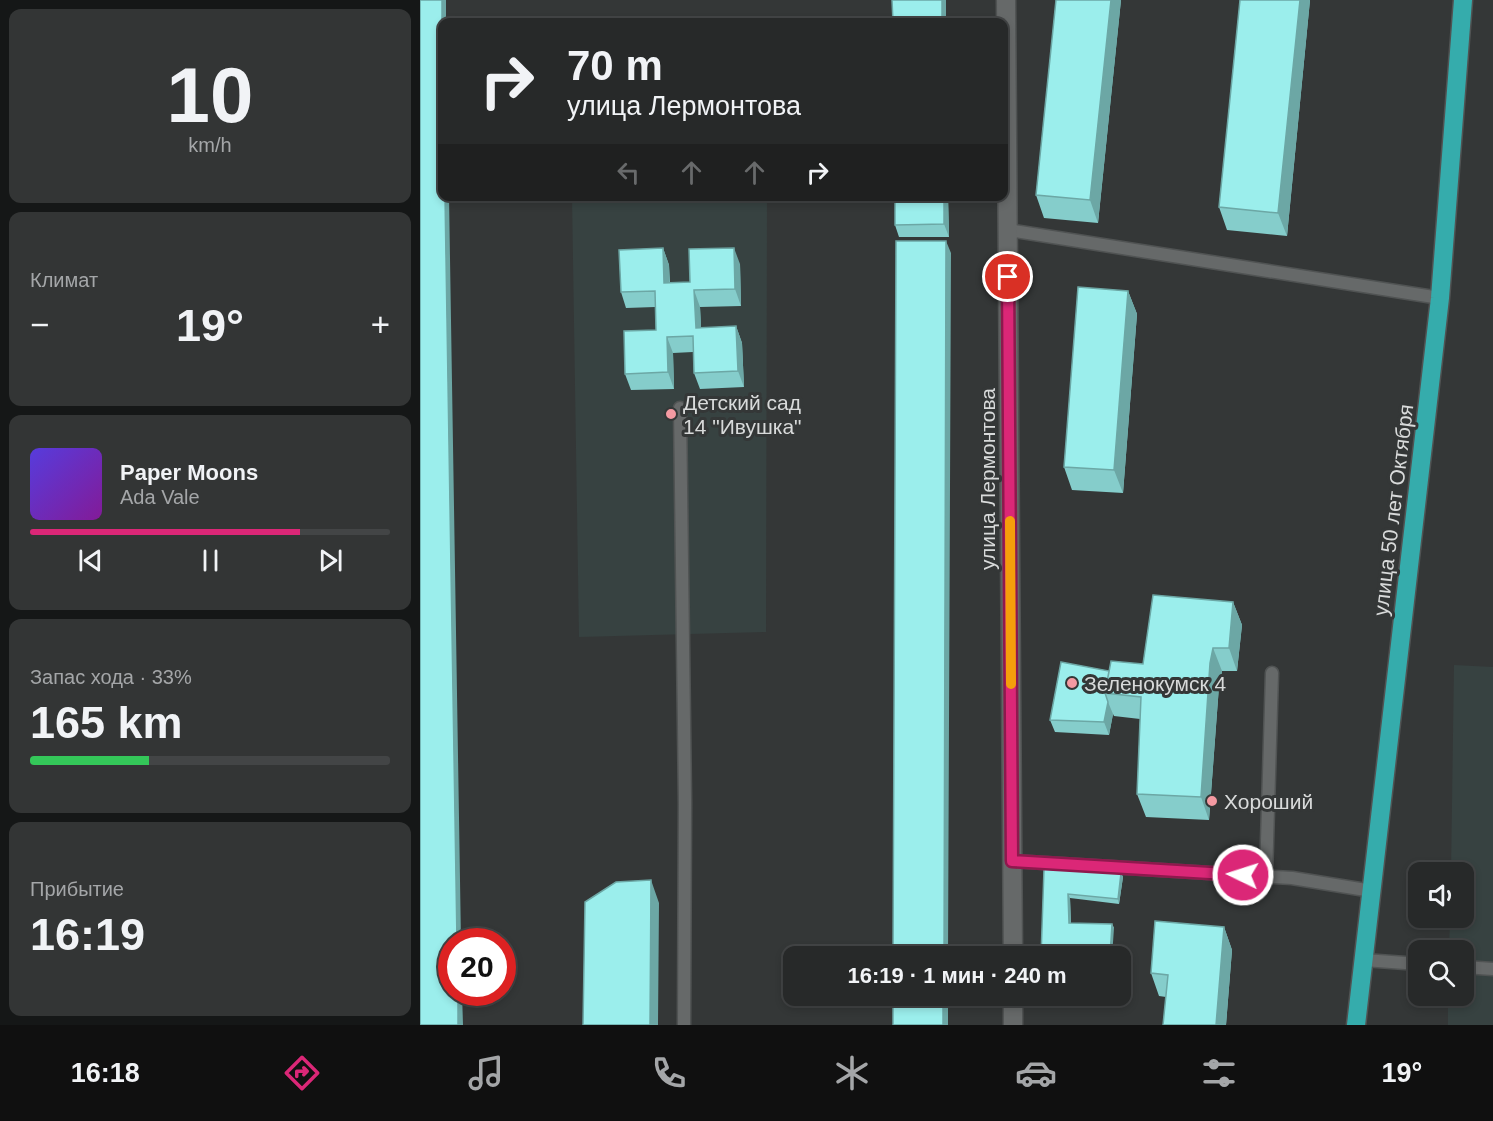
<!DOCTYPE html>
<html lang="ru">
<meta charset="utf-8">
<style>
:root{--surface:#272929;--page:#333535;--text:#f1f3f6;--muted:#a4a6a8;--line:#434546;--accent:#db2777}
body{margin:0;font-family:Helvetica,sans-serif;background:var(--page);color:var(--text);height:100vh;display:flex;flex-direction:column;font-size:22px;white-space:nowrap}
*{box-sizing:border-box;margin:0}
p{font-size:20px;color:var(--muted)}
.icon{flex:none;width:33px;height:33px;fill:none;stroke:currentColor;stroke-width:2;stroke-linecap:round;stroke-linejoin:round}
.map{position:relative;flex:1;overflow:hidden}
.side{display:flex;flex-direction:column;gap:9px;padding:9px;background:#151717;width:420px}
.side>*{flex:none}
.banner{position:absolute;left:18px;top:18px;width:570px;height:183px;border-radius:12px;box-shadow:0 3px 9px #0003,0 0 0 2px var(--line);background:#272929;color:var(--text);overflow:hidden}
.tools{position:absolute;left:988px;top:862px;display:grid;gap:12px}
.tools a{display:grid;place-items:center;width:66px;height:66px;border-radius:12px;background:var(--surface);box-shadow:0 3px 9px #0003,0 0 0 2px var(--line);font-size:30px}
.speed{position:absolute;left:18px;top:928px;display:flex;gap:12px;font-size:30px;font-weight:700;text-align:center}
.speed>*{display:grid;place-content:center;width:78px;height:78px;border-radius:50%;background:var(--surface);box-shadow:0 3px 9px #0003,0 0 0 2px var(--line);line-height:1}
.speed .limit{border:9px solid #d22;background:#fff;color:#111}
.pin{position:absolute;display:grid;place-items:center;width:51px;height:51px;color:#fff;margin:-26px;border:3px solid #fff;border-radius:50%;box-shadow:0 2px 6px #0007}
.me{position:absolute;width:66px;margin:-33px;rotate:274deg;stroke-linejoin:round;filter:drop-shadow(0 0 4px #0008)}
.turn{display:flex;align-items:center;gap:21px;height:126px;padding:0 30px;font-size:27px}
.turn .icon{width:78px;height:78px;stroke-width:2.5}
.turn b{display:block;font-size:42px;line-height:51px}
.lanes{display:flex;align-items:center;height:57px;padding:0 30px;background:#0003;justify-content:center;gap:30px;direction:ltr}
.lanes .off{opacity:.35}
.big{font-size:45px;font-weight:700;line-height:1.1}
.side .widget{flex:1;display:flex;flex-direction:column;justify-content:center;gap:9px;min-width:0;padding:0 21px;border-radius:12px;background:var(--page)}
.side .dial{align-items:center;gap:0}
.dial b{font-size:78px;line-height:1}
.song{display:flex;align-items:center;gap:18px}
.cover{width:72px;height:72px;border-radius:9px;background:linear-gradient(135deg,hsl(250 70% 55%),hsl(290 70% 35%))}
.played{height:6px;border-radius:3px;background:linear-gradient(90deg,var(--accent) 75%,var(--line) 75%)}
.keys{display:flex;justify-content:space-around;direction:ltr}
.heat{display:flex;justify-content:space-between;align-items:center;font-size:33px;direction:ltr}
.charge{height:9px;border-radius:4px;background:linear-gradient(90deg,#34c759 33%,var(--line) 0)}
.trip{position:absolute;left:363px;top:946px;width:348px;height:60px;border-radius:12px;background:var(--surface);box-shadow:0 3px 9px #0003,0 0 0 2px var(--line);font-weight:700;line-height:60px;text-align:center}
.tab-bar{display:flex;height:96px;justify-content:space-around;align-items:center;background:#101010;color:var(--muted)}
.tab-bar .icon{width:42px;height:42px}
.tab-bar .selected{color:var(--accent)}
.tab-bar b{font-size:27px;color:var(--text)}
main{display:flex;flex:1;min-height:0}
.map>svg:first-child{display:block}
</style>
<main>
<section class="side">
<div class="widget dial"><b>10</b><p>km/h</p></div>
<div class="widget"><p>Климат</p>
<div class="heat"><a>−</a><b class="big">19°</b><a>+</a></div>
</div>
<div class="widget">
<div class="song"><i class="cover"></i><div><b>Paper Moons</b><p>Ada Vale</p></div></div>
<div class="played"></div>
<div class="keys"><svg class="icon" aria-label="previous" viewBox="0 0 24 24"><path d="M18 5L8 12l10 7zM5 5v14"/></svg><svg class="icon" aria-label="pause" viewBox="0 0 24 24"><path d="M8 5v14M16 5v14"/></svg><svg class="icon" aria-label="next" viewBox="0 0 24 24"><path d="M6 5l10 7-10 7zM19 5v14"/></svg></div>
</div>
<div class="widget"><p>Запас хода · 33%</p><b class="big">165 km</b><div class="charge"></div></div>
<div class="widget"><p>Прибытие</p><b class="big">16:19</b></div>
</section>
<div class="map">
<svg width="1073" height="1025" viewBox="0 0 1073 1025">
<rect width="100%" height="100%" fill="#343737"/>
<!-- built -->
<path fill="#374241" d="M 152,197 L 347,197 L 346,632 L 159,637 Z
M 1034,665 L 1073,667 L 1073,1025 L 1028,1025 L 1028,996 L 1044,996 L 1044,951 L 1029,951 L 1030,918 L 1044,918 L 1044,873 L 1031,873 Z"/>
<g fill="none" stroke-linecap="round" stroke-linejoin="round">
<defs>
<path id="lane" d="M 588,230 L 1020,298
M 260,408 L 265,803 L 264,1025
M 592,861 L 872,878 L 952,891
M 846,876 L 852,673
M 944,960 L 999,964
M 1044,967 L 1073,969"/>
<path id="street" d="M 586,0 L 593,957
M 593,996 L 593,1025"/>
<path id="highway" d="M 936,1025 L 1020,298 L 1043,0"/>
</defs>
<!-- lane casing -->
<use href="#lane" stroke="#505353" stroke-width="15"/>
<!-- street casing -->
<use href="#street" stroke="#505353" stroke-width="21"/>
<!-- highway casing -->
<use href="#highway" stroke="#505353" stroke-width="21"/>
<!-- lane -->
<use href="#lane" stroke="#666969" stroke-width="12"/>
<!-- street -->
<use href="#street" stroke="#666969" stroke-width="18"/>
<!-- highway -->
<use href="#highway" stroke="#35acac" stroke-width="18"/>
</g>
<!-- wall -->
<path fill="#85cdcb" d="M 636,0 L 701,0 L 678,223 L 624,218 L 616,195 Z
M 820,0 L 890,0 L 867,236 L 807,230 L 799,207 Z
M 475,196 L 528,196 L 529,237 L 479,237 L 475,225 Z
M 243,248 L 249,265 L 250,283 L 270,282 L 320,264 L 321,306 L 280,307 L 281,328 L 316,326 L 322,343 L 324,387 L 280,389 L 274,373 L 273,352 L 253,353 L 254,389 L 211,390 L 205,374 L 236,330 L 235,307 L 206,308 L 201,292 Z
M 708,291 L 717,314 L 703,493 L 652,490 L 644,467 Z
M 813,602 L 822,625 L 817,671 L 802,671 L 799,686 L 789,820 L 726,817 L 717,794 L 720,719 L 694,716 L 693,714 L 689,735 L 635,732 L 630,720 L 689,671 L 723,664 Z
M 624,869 L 701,873 L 703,877 L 699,904 L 650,898 L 651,923 L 692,924 L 694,928 L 621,957 Z
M 804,927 L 812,950 L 806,1025 L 743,1025 L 746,997 L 739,996 L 731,973 Z"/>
<!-- shaded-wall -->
<path fill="#6ca7a5" d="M 22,0 L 26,0 L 26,22 L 22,22 Z
M 522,0 L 526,0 L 526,22 L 522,22 Z
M 691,0 L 701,0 L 678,223 L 670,200 Z
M 880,0 L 890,0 L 867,236 L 858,213 Z
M 25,196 L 29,196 L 41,942 L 37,942 Z
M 524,196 L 528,196 L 529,237 L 524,224 Z
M 526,241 L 531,253 L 528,957 L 524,957 Z
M 243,248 L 249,265 L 250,300 L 244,283 Z
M 314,248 L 320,264 L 321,306 L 315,289 Z
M 274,290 L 280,307 L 282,344 L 276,328 Z
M 708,291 L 717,314 L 703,493 L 694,470 Z
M 316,326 L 322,343 L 324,387 L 318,371 Z
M 247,337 L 253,353 L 254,389 L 248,372 Z
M 813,602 L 822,625 L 817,671 L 809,648 Z
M 793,648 L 802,671 L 799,686 L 789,820 L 781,797 L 790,663 Z
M 688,702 L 693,714 L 689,735 L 684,722 Z
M 701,873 L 703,877 L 699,904 L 698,899 Z
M 231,880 L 239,903 L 238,1025 L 230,1025 Z
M 648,894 L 650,898 L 651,928 L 649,923 Z
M 692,924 L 694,928 L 692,957 L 690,957 Z
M 804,927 L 812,950 L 806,1025 L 796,1025 Z
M 38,993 L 42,993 L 43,1025 L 38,1025 Z
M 523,996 L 528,996 L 528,1025 L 523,1025 Z"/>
<!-- building -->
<path fill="#9beeec" stroke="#6ca7a5" stroke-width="1.5" d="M 0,0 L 22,0 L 22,196 L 25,196 L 37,942 L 32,942 L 32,993 L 38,993 L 38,1025 L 0,1025 Z
M 472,0 L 522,0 L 522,22 L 473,22 Z
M 636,0 L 691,0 L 670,200 L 616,195 Z
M 820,0 L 880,0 L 858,213 L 799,207 Z
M 475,196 L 524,196 L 524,224 L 475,225 Z
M 476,241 L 526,241 L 524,957 L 473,957 Z
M 243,248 L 244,283 L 270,282 L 269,249 L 314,248 L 315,289 L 274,290 L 276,328 L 316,326 L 318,371 L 274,373 L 273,336 L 247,337 L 248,372 L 205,374 L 204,331 L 236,330 L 235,291 L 201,292 L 199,250 Z
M 658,287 L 708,291 L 694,470 L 644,467 Z
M 733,595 L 813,602 L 809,648 L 793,648 L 790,663 L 781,797 L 717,794 L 721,697 L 685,693 L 691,661 L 723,664 Z
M 641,662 L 689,671 L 685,693 L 688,702 L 684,722 L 630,720 Z
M 624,869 L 701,873 L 698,899 L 648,894 L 649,923 L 692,924 L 690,957 L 621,957 Z
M 231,880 L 230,1025 L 163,1025 L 165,902 L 196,882 Z
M 735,921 L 804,927 L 796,1025 L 743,1025 L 748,975 L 731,973 Z
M 473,996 L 523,996 L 523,1025 L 473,1025 Z"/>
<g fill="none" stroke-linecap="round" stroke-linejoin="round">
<defs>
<path id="route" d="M 588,277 L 592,861 L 823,875"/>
</defs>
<!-- route casing -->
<use href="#route" stroke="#8e194d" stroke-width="15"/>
<!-- route -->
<use href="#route" stroke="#db2777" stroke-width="10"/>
<!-- slow -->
<path stroke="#f59e0b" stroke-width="10" d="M 590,521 L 591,684"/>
</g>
<!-- markers -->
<g fill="#f49aa2" stroke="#343737" stroke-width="2">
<circle cx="251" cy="414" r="6"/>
<circle cx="652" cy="683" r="6"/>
<circle cx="792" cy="801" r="6"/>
</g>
<g text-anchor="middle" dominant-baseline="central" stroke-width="6" stroke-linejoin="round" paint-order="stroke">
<!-- poi labels -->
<g font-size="21" fill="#d8dada" stroke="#343737" text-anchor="start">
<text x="263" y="402">Детский сад<tspan x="263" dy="24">14 "Ивушка"</tspan></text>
<text x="664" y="683">Зеленокумск 4</text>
<text x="804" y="801">Хороший</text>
</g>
<!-- street labels -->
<g font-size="21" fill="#d8dada" stroke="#343737">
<text transform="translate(567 479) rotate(-90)">улица Лермонтова</text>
<text transform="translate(973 510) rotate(-83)">улица 50 лет Октября</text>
</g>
</g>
</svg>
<div class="tools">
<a><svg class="icon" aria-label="sound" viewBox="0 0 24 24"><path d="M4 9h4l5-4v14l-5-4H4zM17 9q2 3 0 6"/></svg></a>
<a><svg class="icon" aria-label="search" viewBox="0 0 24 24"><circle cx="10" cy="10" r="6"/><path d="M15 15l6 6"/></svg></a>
</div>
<div class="speed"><div class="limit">20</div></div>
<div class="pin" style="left:588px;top:277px;background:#d93025"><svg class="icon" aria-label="arrive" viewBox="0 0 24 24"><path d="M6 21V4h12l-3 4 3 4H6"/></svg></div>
<svg class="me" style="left:823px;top:875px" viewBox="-20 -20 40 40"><circle r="17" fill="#db2777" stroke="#fff" stroke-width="3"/><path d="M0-11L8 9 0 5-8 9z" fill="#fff"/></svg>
<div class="trip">16:19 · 1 мин · 240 m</div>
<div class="banner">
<div class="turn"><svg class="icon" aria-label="right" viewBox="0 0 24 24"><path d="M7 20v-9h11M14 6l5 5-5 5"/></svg><div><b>70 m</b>улица Лермонтова</div></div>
<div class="lanes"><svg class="icon off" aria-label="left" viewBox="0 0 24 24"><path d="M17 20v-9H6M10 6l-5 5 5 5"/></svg><svg class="icon off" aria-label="ahead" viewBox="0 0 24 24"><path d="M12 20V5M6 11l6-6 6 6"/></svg><svg class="icon off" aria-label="ahead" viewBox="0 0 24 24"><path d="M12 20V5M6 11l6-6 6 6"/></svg><svg class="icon" aria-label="right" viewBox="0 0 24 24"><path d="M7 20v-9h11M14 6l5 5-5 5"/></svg></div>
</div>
</div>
</main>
<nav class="tab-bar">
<b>16:18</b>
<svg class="icon selected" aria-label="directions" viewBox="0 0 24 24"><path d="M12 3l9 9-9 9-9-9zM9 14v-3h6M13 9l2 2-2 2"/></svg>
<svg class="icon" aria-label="music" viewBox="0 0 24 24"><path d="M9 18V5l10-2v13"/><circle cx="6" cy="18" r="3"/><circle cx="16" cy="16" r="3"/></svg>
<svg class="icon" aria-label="phone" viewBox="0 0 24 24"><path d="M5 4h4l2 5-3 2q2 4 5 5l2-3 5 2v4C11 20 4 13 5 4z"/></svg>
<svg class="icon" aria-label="climate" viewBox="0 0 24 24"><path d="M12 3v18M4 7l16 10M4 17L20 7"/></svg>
<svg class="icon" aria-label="car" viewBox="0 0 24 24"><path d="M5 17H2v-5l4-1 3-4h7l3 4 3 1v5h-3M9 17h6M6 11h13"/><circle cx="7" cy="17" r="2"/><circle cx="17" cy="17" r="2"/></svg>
<svg class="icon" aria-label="filters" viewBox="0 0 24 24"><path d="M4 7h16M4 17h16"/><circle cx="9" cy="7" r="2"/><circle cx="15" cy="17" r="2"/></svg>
<b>19°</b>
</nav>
